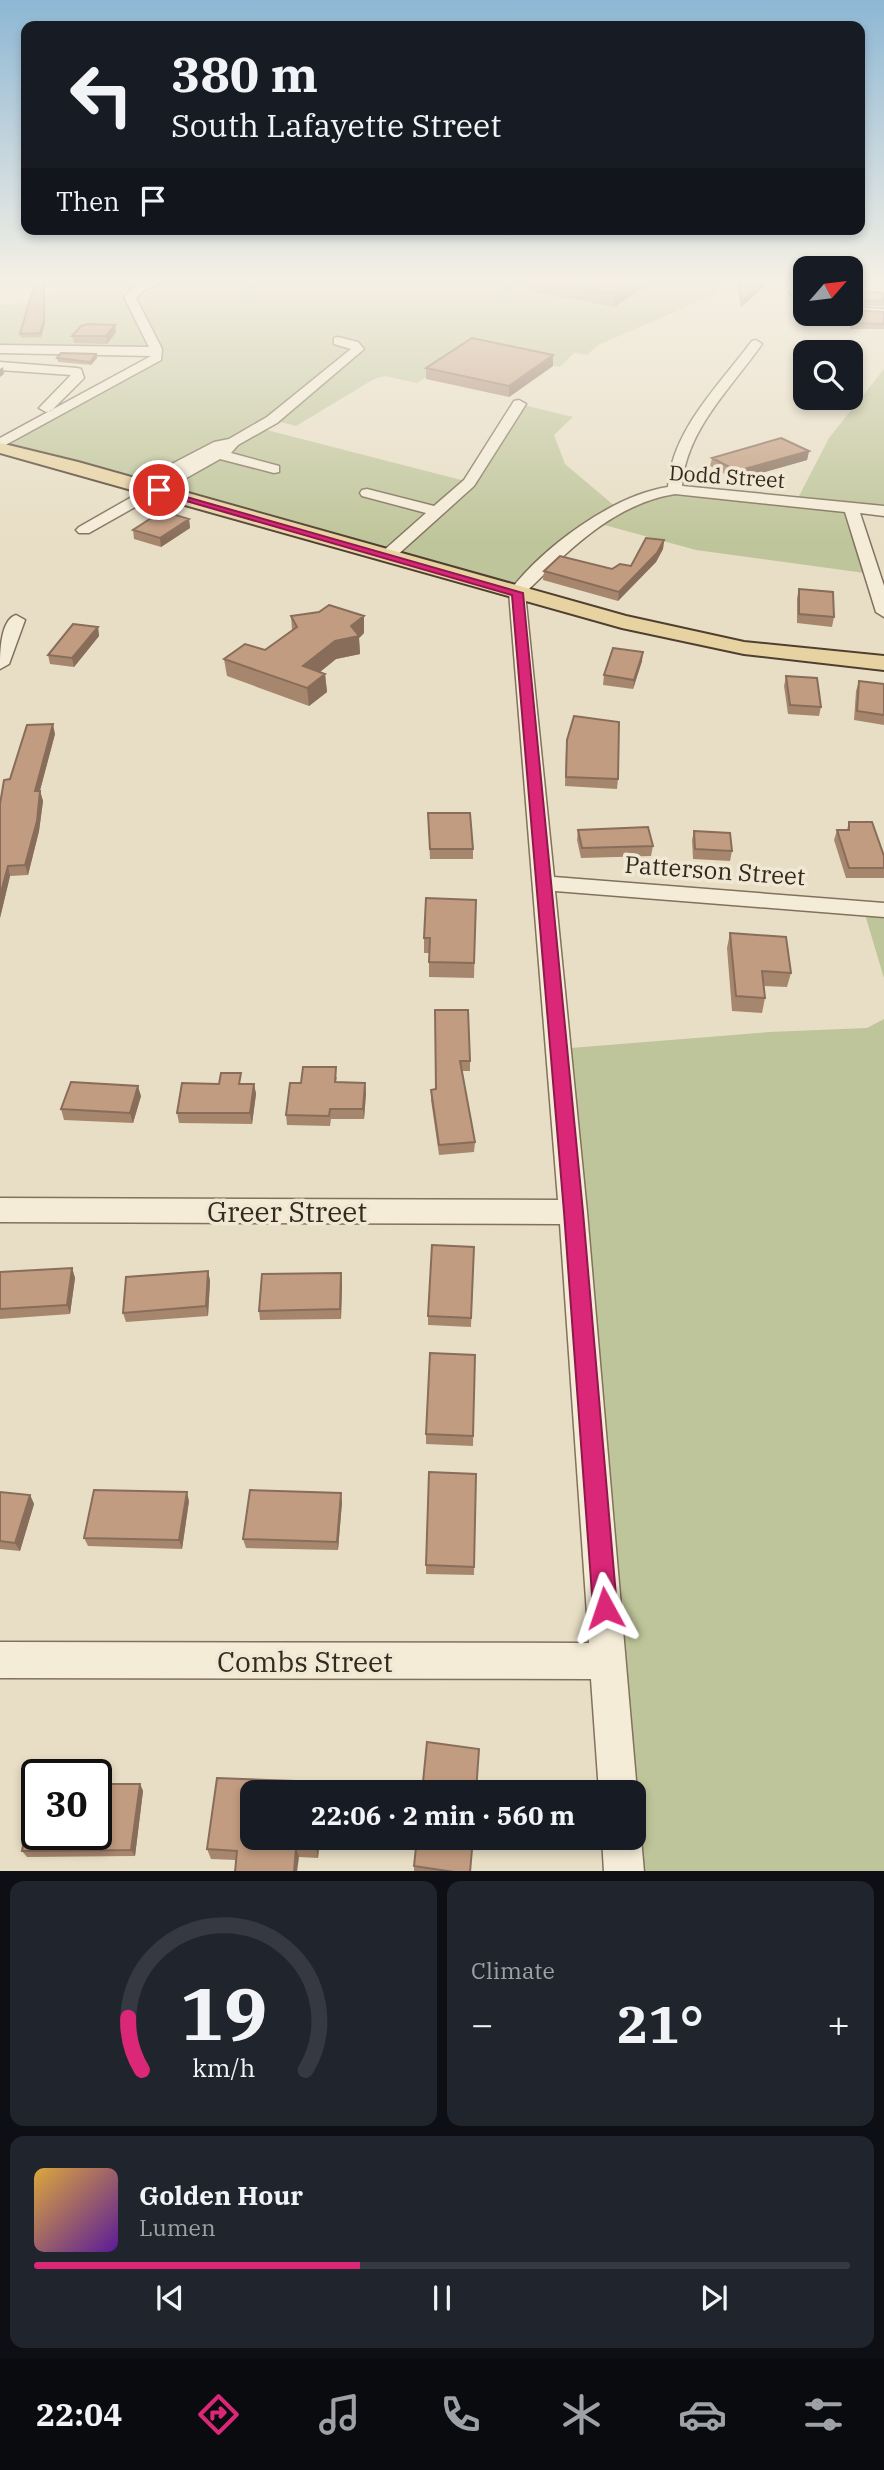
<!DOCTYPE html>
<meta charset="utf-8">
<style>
:root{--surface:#171b24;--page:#20242c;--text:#f1f3f6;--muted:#9ea1a6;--line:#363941;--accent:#db2777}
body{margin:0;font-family:"IBM Plex Serif",serif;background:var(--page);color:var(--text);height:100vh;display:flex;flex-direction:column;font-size:26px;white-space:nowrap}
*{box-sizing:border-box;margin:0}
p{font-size:23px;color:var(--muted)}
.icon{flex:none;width:38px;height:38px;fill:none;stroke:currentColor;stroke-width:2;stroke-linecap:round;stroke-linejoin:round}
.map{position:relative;height:1871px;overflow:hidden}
.side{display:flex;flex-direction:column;gap:10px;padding:10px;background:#0d0f14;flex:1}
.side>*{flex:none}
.top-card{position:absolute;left:21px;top:21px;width:844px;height:214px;border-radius:14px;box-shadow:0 4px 10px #0003;background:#171b24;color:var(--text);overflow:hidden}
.needle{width:46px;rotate:62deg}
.tools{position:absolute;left:793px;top:256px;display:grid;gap:14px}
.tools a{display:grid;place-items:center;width:70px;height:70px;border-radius:14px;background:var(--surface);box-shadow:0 4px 10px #0003;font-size:35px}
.speed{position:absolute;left:21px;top:1759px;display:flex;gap:14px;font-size:35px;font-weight:700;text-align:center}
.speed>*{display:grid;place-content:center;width:91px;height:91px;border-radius:50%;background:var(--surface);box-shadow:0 4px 10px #0003;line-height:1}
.speed .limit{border:4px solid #111;border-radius:10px;background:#fff;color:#111}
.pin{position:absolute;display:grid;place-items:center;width:60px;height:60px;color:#fff;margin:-30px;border:4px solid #fff;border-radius:50%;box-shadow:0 2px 7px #0007}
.me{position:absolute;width:77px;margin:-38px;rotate:355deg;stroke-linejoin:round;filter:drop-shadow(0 0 5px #0008)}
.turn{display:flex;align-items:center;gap:24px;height:147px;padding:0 35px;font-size:32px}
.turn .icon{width:91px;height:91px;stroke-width:2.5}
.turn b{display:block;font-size:49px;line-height:60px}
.then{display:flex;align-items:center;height:66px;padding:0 35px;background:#0003;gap:14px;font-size:26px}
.big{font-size:52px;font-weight:700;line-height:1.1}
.side .tile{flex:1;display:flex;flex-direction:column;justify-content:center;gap:10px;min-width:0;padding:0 24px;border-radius:14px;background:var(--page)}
.side .dial{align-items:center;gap:0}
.dial svg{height:182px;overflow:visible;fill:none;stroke:var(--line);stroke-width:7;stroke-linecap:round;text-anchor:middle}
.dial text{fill:var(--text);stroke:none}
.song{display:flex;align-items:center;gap:21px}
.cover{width:84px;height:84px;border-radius:10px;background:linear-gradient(135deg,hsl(40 70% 55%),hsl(270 70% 35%))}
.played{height:7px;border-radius:4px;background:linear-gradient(90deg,var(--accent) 40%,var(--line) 40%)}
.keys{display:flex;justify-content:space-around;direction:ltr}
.heat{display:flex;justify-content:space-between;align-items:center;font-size:38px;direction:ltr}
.side .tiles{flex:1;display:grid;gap:10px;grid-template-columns:1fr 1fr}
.tile:last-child{grid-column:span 2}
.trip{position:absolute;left:240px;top:1780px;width:406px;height:70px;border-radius:14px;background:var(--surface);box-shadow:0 4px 10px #0003;font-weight:700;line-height:70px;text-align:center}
.menu{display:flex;height:112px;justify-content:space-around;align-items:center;background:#090b0e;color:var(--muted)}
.menu .icon{width:49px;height:49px}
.menu .selected{color:var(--accent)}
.menu b{font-size:32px;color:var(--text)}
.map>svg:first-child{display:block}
</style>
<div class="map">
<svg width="884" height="1872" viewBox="0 0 884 1872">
<rect width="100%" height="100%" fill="#e8dec5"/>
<!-- green -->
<path fill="#bfc59a" d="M 0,279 L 728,279 L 715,295 L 600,344 L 587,355 L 574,353 L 560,367 L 472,349 L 417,383 L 385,376 L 374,379 L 296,426 L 272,420 L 259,428 L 469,482 L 519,404 L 573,417 L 554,435 L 565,464 L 617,508 L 664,491 L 796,502 L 829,438 L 884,369 L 884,518 L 881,511 L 852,508 L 872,574 L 696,550 L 597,523 L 517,592 L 0,444 L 157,352 L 0,349 L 0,305 L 30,303 L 66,289 L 45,287 L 0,292 Z
M 863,908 L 884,910 L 884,978 Z
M 884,1019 L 884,1871 L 624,1871 L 621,1838 L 634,1838 L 634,1792 L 558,1049 L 769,1032 L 867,1028 Z"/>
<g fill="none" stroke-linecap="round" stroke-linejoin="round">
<defs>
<path id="minor" d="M 155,279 L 170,279 L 144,290 L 136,298 L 162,349 L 161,360 L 0,448 L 0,438 L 151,356 L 0,353 L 0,345 L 149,347 L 124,297 L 136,286 Z
M 797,279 L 805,279 L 801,287 L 805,306 L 790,293 L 791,286 Z
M 850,307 L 884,309 L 884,315 L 849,313 Z
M 338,337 L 358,342 L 364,349 L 277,423 L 238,445 L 231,453 L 279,466 L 279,472 L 274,473 L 220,459 L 89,533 L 79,533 L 76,530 L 79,527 L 151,486 L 137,488 L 135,485 L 137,482 L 214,442 L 229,439 L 267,417 L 351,349 L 334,344 L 334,338 Z
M 756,340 L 762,344 C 732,387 685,431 682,486 L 884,506 L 884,516 L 860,513 L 884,586 L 884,617 L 876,612 L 845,512 L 675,494 C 613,504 568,551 525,593 L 554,877 L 884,903 L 884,917 L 555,891 L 587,1212 L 637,1792 L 634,1801 L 634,1792 L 599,1792 L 591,1679 L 0,1678 L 0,1642 L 589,1643 L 560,1224 L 0,1222 L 0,1198 L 558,1200 L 509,592 C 542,548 613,495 668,487 C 671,431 720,384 752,341 Z
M 0,362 L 77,368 L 81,369 L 84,378 L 51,411 L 46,412 L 39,408 L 71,375 L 0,370 Z
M 519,400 L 526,404 L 474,486 L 394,558 L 382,558 L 380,555 L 382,552 L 426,513 L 362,496 L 360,493 L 362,490 L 367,489 L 434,506 L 464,480 L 514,401 Z
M 16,615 L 25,620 L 9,664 L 0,669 C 0,654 0,620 16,615 Z
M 634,1824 L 641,1838 L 644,1872 L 604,1872 L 602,1838 L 634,1838 Z"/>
<path id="major" d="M 0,443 L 78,462 L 626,616 L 744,642 L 884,656 L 884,670 L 744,654 L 622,628 L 0,453 Z"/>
</defs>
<!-- minor casing -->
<use href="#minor" stroke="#81715d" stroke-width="3"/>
<!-- major casing -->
<use href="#major" stroke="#4f3f31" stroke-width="4"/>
<!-- minor -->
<use href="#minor" fill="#f4ecd7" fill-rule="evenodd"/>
<!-- major -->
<use href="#major" fill="#e7d2a1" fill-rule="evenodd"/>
</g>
<!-- wall -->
<path fill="#a7866e" d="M 531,279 L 642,279 L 641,289 L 614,307 L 531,291 Z
M 773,279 L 741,307 L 737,286 L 738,280 Z
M 850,279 L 863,291 L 884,293 L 884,306 L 850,305 Z
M 884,312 L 884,329 L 851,329 L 847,322 L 846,313 Z
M 45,323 L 41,337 L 21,338 L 20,334 Z
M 116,332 L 107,344 L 74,343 L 72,336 Z
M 96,354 L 97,358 L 91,365 L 58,362 L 57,358 Z
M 553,366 L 509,397 L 426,379 L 426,368 Z
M 809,451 L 807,460 L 736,480 L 710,466 L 712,458 Z
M 189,519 L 190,528 L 161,547 L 134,539 L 133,530 Z
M 664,540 L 663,549 L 656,562 L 618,601 L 543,580 L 544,571 L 612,569 L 631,566 Z
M 799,589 L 834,617 L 832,627 L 797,623 L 797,598 Z
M 291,616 L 364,633 L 359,638 L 360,654 L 336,659 L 320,672 L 325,674 L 327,692 L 309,706 L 227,676 L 224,659 L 265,650 L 292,630 Z
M 98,627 L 99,636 L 74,667 L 50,664 L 48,655 Z
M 642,661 L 633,689 L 603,685 L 604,675 Z
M 786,676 L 821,707 L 819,716 L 788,714 L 784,686 Z
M 859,681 L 884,684 L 884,725 L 854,720 L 856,691 Z
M 55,734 L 40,791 L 43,801 L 39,831 L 28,875 L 10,876 L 0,918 L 10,779 Z
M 566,750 L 618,779 L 617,789 L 565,786 Z
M 428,813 L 473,849 L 473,859 L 430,859 Z
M 849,822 L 884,856 L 884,878 L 846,878 L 834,840 L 837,830 L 847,830 Z
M 578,830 L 653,846 L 651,856 L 581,858 L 577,840 Z
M 694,831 L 732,851 L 730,861 L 693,859 L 692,840 Z
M 476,900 L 474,978 L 429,977 L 429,953 L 424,953 L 424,938 Z
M 730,933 L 791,973 L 787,987 L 764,986 L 765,998 L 762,1013 L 732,1011 L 727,948 Z
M 435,1010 L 470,1061 L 470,1071 L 462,1071 L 475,1142 L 474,1152 L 439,1155 L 431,1100 L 431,1090 L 436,1089 Z
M 337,1077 L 336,1082 L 365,1083 L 366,1093 L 364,1119 L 331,1119 L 330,1126 L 287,1125 L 286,1115 L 301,1083 Z
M 243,1084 L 254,1084 L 256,1094 L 252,1124 L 179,1123 L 177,1113 Z
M 141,1096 L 133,1123 L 64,1120 L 61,1109 Z
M 474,1247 L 471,1327 L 428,1325 L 428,1316 Z
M 72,1268 L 75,1278 L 70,1314 L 0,1319 L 0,1272 Z
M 208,1271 L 210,1281 L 208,1316 L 126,1322 L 123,1313 Z
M 342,1282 L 341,1319 L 260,1320 L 259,1311 Z
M 475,1355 L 473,1446 L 426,1444 L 426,1434 Z
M 476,1474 L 474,1575 L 426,1574 L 426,1565 Z
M 0,1492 L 30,1495 L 34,1504 L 20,1551 L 0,1549 Z
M 189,1501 L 182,1549 L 88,1546 L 84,1538 Z
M 342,1502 L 338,1550 L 246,1548 L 243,1539 Z
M 140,1784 L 143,1791 L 135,1856 L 27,1857 L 22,1851 Z
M 252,1838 L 320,1838 L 318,1858 L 299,1857 L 236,1860 L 211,1859 L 207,1849 Z
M 414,1866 L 470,1872 L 414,1872 Z"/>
<!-- shaded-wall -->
<path fill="#886d5a" d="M 44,279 L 45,323 L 41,337 L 40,333 Z
M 638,279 L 642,279 L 641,289 L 614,307 L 615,293 Z
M 767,279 L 773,279 L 741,307 L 742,301 Z
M 868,279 L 870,279 L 860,296 L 861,291 Z
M 115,325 L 116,332 L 107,344 L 106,336 Z
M 96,354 L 97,358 L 91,365 L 90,362 Z
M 553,355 L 553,366 L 509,397 L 509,386 Z
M 3,367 L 4,374 L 0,377 L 0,369 Z
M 809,451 L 807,460 L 736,480 L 737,471 Z
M 189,519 L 190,528 L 161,547 L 160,538 Z
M 664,540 L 663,549 L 656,562 L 618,601 L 619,592 Z
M 364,616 L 364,633 L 359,638 L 360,654 L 336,659 L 305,684 L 303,666 Z
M 98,627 L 99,636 L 74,667 L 72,658 Z
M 643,652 L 642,661 L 633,689 L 634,680 Z
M 325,674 L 327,692 L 309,706 L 307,688 Z
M 53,724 L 55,734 L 37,801 L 35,791 Z
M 40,791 L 43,801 L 39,831 L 28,875 L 25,865 Z
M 8,866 L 10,876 L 0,918 L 0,896 Z
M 365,1083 L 366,1093 L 364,1119 L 363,1109 Z
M 254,1084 L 256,1094 L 252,1124 L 250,1113 Z
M 138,1086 L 141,1096 L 133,1123 L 130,1113 Z
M 72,1268 L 75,1278 L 70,1314 L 67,1305 Z
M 208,1271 L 210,1281 L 208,1316 L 206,1306 Z
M 341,1273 L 342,1282 L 341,1319 L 340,1309 Z
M 187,1492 L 189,1501 L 182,1549 L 179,1540 Z
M 341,1493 L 342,1502 L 338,1550 L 337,1542 Z
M 30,1495 L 34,1504 L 20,1551 L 15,1543 Z
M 140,1784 L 143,1791 L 135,1856 L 131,1850 Z
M 317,1838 L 320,1838 L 318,1858 L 316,1849 Z
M 296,1848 L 299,1857 L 297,1872 L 294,1872 Z"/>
<!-- building -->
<path fill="#c29c80" stroke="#886d5a" stroke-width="2" d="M 36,279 L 44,279 L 44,320 L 40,333 L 20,334 Z
M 536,279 L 638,279 L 615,293 Z
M 739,279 L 767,279 L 742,301 L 738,280 Z
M 850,279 L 868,279 L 861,291 L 884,293 L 884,301 L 850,300 Z
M 850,310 L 884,312 L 884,324 L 852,323 L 848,317 L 848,313 L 850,313 Z
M 88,324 L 115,325 L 106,336 L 72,336 L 81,326 Z
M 472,338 L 553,355 L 509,386 L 426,368 Z
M 61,353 L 96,354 L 90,362 L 57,358 Z
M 781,438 L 809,451 L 737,471 L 712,458 Z
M 162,511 L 189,519 L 160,538 L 133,530 Z
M 646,538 L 664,540 L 657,553 L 619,592 L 544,571 L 560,556 L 612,569 L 620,564 L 631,566 Z
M 799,589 L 833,592 L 834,617 L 799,614 Z
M 329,605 L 364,616 L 351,626 L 359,636 L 335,641 L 303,666 L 325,674 L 307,688 L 224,659 L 245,644 L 265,650 L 297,627 L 291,616 L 319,612 Z
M 73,624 L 98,627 L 72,658 L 48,655 Z
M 613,648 L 643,652 L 634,680 L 604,675 Z
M 786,676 L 817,678 L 821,707 L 790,705 Z
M 859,681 L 884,684 L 884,715 L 857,711 Z
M 574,716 L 619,722 L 618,779 L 566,777 L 567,740 Z
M 53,724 L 35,791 L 40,791 L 37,821 L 25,865 L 8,866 L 0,896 L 0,804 L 4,780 L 10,779 L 27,725 Z
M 428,813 L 470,813 L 473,849 L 430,849 Z
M 849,822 L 872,822 L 884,856 L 884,868 L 849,868 L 837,830 L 849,830 Z
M 648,827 L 653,846 L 582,848 L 578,830 Z
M 694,831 L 730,833 L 732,851 L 695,849 Z
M 426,898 L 476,900 L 474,963 L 429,962 L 430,938 L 424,938 Z
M 730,933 L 786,937 L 791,973 L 762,971 L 765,998 L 736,996 Z
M 435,1010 L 468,1010 L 470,1061 L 460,1061 L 475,1142 L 439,1145 L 431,1090 L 436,1089 Z
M 303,1067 L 336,1067 L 335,1082 L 365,1083 L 363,1109 L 330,1109 L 329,1116 L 286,1115 L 290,1083 L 301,1083 Z
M 221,1073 L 241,1073 L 239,1084 L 254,1084 L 250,1113 L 177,1113 L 182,1083 L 219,1084 Z
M 71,1082 L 138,1086 L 130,1113 L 61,1109 Z
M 432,1245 L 474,1247 L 471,1318 L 428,1316 Z
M 72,1268 L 67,1305 L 0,1309 L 0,1272 Z
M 208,1271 L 206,1306 L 123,1313 L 126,1277 Z
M 341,1273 L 340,1309 L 259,1311 L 262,1274 Z
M 430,1353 L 475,1355 L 473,1436 L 426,1434 Z
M 429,1472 L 476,1474 L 474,1567 L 426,1565 Z
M 94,1490 L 187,1492 L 179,1540 L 84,1538 Z
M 250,1490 L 341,1493 L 337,1542 L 243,1539 Z
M 0,1492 L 30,1495 L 15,1543 L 0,1541 Z
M 427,1742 L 479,1749 L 476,1792 L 422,1792 Z
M 217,1778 L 322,1782 L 321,1792 L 252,1792 L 252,1838 L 317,1838 L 316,1849 L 296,1848 L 294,1872 L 235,1872 L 237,1851 L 207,1849 Z
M 96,1784 L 140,1784 L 131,1850 L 22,1851 L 34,1785 L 37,1785 L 37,1834 L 96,1834 Z
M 417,1838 L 473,1838 L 470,1872 L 454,1872 L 414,1866 Z"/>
<!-- sky -->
<linearGradient id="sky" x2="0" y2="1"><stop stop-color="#8db7d4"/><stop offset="0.52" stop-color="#f5f0e5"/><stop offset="1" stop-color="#f5f0e5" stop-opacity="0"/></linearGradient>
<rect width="884" height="541" fill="url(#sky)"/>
<!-- route -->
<path fill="#db2777" stroke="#8e194d" stroke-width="2" d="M 155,488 L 523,593 L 583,1212 L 617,1608 L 614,1617 L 605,1621 L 596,1617 L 593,1608 L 564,1212 L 512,595 L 155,492 Z"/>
<g text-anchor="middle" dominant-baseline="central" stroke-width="7" stroke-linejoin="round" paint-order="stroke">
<!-- far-street labels -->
<g font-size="21" fill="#33291f" stroke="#f1e8d4">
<text transform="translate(727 476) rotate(4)">Dodd Street</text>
</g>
<!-- street labels -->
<g font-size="24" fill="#33291f" stroke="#f1e8d4">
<text transform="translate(715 870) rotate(4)">Patterson Street</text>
</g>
<!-- near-street labels -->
<g font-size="28" fill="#33291f" stroke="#f1e8d4">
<text x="287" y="1211">Greer Street</text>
<text x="305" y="1661">Combs Street</text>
</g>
</g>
</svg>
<div class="tools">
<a><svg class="needle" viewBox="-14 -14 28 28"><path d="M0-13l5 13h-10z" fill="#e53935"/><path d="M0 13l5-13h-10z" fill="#9ea1a6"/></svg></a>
<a><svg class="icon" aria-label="search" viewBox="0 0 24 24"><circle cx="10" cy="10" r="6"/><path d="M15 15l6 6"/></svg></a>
</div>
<div class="speed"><div class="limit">30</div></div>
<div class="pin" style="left:159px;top:490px;background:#d93025"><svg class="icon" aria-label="arrive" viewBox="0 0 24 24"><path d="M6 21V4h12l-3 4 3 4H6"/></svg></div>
<svg class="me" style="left:605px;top:1608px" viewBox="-20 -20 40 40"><path d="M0-17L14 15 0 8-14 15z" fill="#db2777" stroke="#fff" stroke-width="4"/></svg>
<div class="trip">22:06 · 2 min · 560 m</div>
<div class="top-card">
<div class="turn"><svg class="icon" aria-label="left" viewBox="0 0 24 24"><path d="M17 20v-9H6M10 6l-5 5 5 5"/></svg><div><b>380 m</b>South Lafayette Street</div></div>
<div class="then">Then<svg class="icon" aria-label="arrive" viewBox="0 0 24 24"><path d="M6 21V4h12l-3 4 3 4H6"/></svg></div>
</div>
</div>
<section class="side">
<div class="tiles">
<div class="tile dial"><svg viewBox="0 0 100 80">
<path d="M14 69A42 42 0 1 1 86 69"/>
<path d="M14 69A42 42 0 0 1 8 46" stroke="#db2777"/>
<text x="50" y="56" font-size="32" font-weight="700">19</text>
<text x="50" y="72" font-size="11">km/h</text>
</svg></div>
<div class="tile"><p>Climate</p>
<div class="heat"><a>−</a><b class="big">21°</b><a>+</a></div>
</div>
<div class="tile">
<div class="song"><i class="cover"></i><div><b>Golden Hour</b><p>Lumen</p></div></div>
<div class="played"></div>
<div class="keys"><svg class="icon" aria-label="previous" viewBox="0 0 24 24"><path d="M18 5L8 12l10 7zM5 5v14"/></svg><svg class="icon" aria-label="pause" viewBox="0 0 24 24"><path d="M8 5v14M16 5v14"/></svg><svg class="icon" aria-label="next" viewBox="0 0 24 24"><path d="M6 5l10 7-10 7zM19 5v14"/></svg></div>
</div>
</div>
</section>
<nav class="menu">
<b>22:04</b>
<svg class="icon selected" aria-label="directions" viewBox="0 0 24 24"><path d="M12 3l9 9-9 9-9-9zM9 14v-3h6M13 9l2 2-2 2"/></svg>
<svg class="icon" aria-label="music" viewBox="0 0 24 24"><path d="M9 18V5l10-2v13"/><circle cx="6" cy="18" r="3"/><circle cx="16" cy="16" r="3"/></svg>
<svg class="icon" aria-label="phone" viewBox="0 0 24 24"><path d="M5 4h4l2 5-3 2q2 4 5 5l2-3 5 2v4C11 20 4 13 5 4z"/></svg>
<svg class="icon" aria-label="climate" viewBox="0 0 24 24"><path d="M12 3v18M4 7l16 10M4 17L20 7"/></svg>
<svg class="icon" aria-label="car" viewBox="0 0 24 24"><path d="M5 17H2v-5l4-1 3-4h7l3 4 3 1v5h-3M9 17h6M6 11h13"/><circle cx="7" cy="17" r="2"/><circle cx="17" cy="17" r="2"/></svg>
<svg class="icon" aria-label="filters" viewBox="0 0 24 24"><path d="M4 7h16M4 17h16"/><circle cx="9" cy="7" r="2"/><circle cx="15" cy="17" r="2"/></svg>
</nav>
